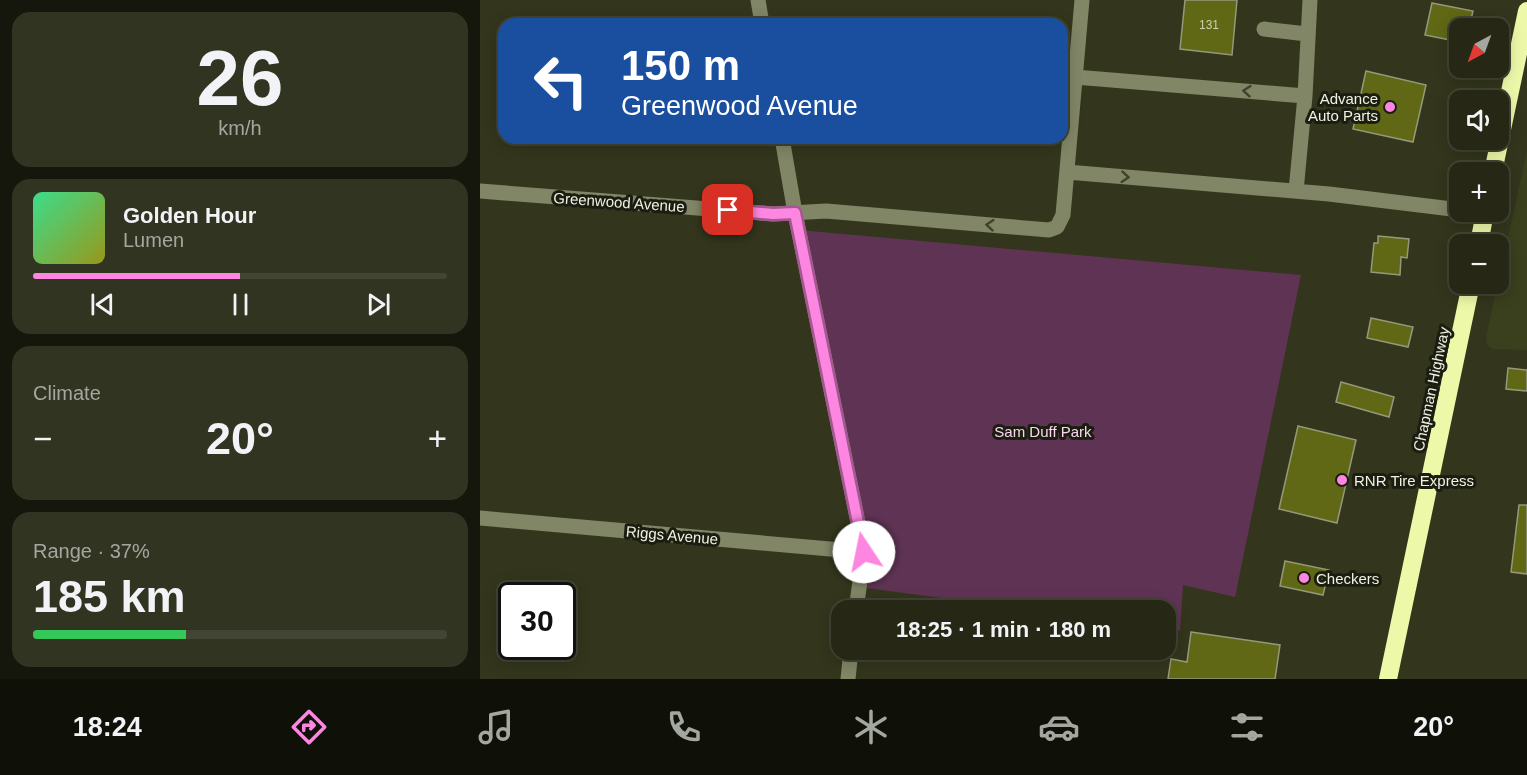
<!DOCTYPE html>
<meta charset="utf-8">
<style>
:root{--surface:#262815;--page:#323422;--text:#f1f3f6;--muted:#a4a6a0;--line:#424434;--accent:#fd86e1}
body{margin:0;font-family:Arial,sans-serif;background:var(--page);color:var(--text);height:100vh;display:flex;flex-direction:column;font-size:22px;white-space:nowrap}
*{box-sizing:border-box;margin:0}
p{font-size:20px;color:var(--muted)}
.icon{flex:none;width:33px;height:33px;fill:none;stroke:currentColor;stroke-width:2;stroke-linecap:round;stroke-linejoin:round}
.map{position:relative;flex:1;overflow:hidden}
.details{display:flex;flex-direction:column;gap:12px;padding:12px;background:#15160c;width:480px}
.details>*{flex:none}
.guide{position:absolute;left:18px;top:18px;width:570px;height:126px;border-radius:18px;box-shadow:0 3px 15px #0003,0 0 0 2px var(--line);background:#1a4fa0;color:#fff;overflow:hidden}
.needle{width:39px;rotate:221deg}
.controls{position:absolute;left:969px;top:18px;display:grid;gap:12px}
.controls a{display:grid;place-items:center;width:60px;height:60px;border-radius:12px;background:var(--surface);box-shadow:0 3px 15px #0003,0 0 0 2px var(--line);font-size:30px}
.speed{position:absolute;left:18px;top:582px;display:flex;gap:12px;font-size:30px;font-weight:700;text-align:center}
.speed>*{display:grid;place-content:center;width:78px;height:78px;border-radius:50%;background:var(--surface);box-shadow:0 3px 15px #0003,0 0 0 2px var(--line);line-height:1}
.speed .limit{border:3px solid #111;border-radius:9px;background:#fff;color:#111}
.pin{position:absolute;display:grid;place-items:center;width:51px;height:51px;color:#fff;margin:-26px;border-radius:12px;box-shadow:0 3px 9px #0006}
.me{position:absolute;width:66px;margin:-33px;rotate:349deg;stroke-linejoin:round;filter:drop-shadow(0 0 4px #0008)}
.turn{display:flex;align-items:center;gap:21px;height:126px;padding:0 24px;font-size:27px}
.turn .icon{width:78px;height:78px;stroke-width:2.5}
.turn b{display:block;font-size:42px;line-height:51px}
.big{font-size:45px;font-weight:600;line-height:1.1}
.details .tile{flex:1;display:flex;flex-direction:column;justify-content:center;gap:9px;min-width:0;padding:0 21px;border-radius:18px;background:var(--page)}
.details .dial{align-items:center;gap:0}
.dial b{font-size:78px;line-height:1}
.song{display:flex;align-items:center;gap:18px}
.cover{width:72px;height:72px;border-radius:9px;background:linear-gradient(135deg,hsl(150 70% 55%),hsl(60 70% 35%))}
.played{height:6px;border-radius:3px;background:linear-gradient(90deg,var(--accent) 50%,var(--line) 50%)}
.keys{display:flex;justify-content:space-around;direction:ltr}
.heat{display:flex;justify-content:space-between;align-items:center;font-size:33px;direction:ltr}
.charge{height:9px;border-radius:4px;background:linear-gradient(90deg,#34c759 37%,var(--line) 0)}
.trip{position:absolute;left:351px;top:600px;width:345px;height:60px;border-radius:18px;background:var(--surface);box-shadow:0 3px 15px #0003,0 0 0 2px var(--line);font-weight:600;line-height:60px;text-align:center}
.menu{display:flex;height:96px;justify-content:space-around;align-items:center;background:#0f1008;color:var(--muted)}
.menu .icon{width:42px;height:42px}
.menu .active{color:var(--accent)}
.menu b{font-size:27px;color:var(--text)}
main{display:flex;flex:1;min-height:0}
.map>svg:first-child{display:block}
</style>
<main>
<section class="details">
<div class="tile dial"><b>26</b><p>km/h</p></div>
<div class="tile">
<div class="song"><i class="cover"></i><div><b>Golden Hour</b><p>Lumen</p></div></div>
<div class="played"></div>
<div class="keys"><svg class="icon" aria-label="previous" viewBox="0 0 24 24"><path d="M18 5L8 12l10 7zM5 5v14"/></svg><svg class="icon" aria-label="pause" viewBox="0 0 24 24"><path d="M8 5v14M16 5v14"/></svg><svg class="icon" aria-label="next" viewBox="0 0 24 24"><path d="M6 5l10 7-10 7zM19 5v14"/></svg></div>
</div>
<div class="tile"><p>Climate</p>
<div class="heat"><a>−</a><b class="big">20°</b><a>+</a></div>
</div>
<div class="tile"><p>Range · 37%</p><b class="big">185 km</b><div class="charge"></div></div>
</section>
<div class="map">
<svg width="1047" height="679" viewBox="0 0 1047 679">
<rect width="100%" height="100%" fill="#33361c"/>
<!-- built -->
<path fill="#3a3f1d" d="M 1047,151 L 1047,350 L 1012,349 L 1007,345 L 1006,337 Z"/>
<!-- green -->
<path fill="#5f3354" d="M 319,230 L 821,275 L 755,597 L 703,585 L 700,631 L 686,629 L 686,610 L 552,610 L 379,587 L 384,552 Z"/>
<!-- building -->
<path fill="#606815" stroke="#94997b" stroke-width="1.5" d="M 705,0 L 757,0 L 752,55 L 700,49 Z
M 952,3 L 993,11 L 989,28 L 980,28 L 980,42 L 945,35 Z
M 886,71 L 946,85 L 933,142 L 873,129 Z
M 898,236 L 929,239 L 927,258 L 921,257 L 920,275 L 891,272 L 894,243 L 898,243 Z
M 891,318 L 933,327 L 928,347 L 887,338 Z
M 1028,368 L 1047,370 L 1047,391 L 1026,389 Z
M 861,382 L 914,397 L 909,417 L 856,402 Z
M 818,426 L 876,440 L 857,523 L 799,509 Z
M 1039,505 L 1047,505 L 1047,574 L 1031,572 Z
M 805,561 L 849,570 L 843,595 L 800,586 Z
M 711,632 L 800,645 L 795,679 L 688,679 L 691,659 L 707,662 Z"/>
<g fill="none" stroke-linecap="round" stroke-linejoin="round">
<!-- minor -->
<path stroke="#818667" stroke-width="15" d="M 278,0 L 282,24
M 784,29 L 827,34
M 595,77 L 825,96
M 302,138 L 315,213 L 384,552 L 376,610
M 587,172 L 849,194 L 980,210
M 0,191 L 293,214 L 346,211 L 569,230 L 577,227 L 583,215 L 602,0
M 816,191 L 825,96 L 830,0
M 991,212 L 1004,213
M 0,518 L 384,552
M 368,679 L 371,650"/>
<!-- highway -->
<path stroke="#edf9a9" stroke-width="18" d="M 1013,172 L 1047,11
M 999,244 L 1005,212
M 908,679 L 991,284"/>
</g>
<!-- one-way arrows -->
<defs><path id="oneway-chevron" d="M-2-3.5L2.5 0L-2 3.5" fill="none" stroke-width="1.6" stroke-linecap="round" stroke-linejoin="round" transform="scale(1.5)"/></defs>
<g stroke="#3f422f">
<use href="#oneway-chevron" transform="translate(767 91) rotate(-175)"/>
<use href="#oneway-chevron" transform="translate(645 177) rotate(5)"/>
<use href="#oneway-chevron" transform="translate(510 225) rotate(-175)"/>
</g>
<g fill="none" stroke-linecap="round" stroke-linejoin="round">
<defs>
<path id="route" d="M 248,210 L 293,214 L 315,213 L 384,552"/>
</defs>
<!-- route casing -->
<use href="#route" stroke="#a45792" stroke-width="15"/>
<!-- route -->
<use href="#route" stroke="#fd86e1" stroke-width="10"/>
</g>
<!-- markers -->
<g fill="#fd86e1" stroke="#1b1d11" stroke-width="2">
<circle cx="910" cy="107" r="6"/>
<circle cx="862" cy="480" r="6"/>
<circle cx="824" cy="578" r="6"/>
</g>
<g text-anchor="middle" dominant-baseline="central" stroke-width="6" stroke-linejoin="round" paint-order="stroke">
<!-- number labels -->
<g font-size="12" fill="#cbd0af">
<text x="729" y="25">131</text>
</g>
<!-- poi labels -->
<g font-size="15" fill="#eff2e2" stroke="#1b1d11" text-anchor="start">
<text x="898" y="98" text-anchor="end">Advance<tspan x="898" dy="17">Auto Parts</tspan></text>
<text x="874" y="480">RNR Tire Express</text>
<text x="836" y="578">Checkers</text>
</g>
<!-- street labels -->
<g font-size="15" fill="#eff2e2" stroke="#1b1d11">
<text transform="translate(139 202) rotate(4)">Greenwood Avenue</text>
<text transform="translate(951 389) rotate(-78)">Chapman Highway</text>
<text transform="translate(192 535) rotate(5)">Riggs Avenue</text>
</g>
<!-- park labels -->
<g font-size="15" fill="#fbd6ef" stroke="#1b1d11">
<text x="563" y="431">Sam Duff Park</text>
</g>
</g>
</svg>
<div class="controls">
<a><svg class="needle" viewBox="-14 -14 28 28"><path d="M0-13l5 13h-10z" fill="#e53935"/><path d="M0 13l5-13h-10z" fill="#a4a6a0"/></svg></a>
<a><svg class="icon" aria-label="sound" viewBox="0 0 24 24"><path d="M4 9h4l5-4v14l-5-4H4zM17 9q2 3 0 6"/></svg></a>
<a>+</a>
<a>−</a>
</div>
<div class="speed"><div class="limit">30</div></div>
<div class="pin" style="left:248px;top:210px;background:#d93025"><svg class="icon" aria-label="arrive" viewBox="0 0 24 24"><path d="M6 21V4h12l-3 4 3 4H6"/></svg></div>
<svg class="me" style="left:384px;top:552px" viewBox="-20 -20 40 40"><circle r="19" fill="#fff"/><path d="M0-13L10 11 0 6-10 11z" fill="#fd86e1"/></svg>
<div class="trip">18:25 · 1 min · 180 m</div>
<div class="guide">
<div class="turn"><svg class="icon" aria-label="left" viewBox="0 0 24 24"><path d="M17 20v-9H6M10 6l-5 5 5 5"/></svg><div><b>150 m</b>Greenwood Avenue</div></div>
</div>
</div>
</main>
<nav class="menu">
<b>18:24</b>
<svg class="icon active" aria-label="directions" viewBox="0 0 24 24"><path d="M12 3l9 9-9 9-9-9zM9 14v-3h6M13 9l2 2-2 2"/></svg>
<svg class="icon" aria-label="music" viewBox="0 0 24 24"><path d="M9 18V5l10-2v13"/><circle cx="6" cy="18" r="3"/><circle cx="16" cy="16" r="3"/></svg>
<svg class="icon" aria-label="phone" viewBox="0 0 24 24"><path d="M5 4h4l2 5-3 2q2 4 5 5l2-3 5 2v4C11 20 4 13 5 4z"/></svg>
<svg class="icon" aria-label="climate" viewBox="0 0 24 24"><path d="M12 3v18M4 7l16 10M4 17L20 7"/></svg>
<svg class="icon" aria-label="car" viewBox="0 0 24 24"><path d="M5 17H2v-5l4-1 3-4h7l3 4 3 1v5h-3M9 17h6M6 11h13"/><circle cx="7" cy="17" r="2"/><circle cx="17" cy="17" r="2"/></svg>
<svg class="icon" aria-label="filters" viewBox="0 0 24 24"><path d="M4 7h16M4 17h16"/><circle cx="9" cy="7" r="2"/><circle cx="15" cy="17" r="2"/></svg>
<b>20°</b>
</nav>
